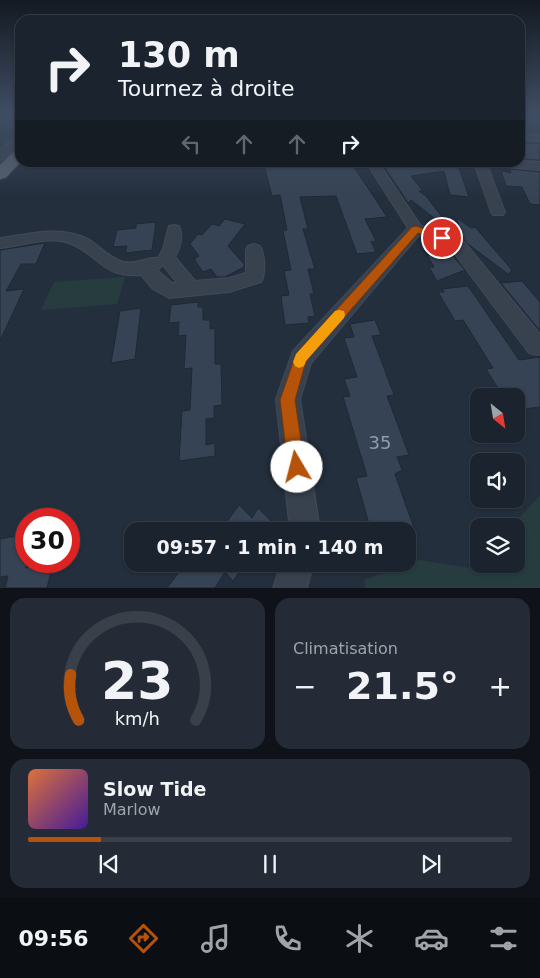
<!DOCTYPE html>
<html lang="fr">
<meta charset="utf-8">
<style>
:root{--surface:#1b232e;--page:#242b36;--text:#f1f3f6;--muted:#a0a4aa;--line:#39404a;--accent:#b45309}
body{margin:0;font-family:"DejaVu Sans",sans-serif;background:var(--page);color:var(--text);height:100vh;display:flex;flex-direction:column;font-size:19px;white-space:nowrap}
*{box-sizing:border-box;margin:0}
p{font-size:16px;color:var(--muted)}
.icon{flex:none;width:28px;height:28px;fill:none;stroke:currentColor;stroke-width:2;stroke-linecap:round;stroke-linejoin:round}
.map{position:relative;height:588px;overflow:hidden}
.details{display:flex;flex-direction:column;gap:10px;padding:10px;background:#0f1319;flex:1}
.details>*{flex:none}
.guide{position:absolute;left:15px;top:15px;width:510px;height:152px;border-radius:15px;box-shadow:0 1px 4px #0004,0 0 0 1px var(--line);background:#1b232e;color:var(--text);overflow:hidden}
.needle{width:32px;rotate:150deg}
.controls{position:absolute;left:470px;top:388px;display:grid;gap:10px}
.controls a{display:grid;place-items:center;width:55px;height:55px;border-radius:10px;background:var(--surface);box-shadow:0 1px 4px #0004,0 0 0 1px var(--line);font-size:25px}
.speed{position:absolute;left:15px;top:508px;display:flex;gap:10px;font-size:25px;font-weight:700;text-align:center}
.speed>*{display:grid;place-content:center;width:65px;height:65px;border-radius:50%;background:var(--surface);box-shadow:0 1px 4px #0004,0 0 0 1px var(--line);line-height:1}
.speed .limit{border:8px solid #d22;background:#fff;color:#111}
.pin{position:absolute;display:grid;place-items:center;width:42px;height:42px;color:#fff;margin:-21px;border:2px solid #fff;border-radius:50%;box-shadow:0 1px 5px #0007}
.me{position:absolute;width:55px;margin:-28px;rotate:352deg;stroke-linejoin:round;filter:drop-shadow(0 0 4px #0008)}
.turn{display:flex;align-items:center;gap:18px;height:105px;padding:0 20px;font-size:22px}
.turn .icon{width:65px;height:65px;stroke-width:2.5}
.turn b{display:block;font-size:35px;line-height:42px}
.lanes{display:flex;align-items:center;height:48px;padding:0 20px;background:#0003;justify-content:center;gap:25px;direction:ltr}
.lanes .off{opacity:.35}
.big{font-size:38px;font-weight:700;line-height:1.1}
.details .tile{flex:1;display:flex;flex-direction:column;justify-content:center;gap:8px;min-width:0;padding:0 18px;border-radius:15px;background:var(--page)}
.details .dial{align-items:center;gap:0}
.dial svg{height:130px;overflow:visible;fill:none;stroke:var(--line);stroke-width:7;stroke-linecap:round;text-anchor:middle}
.dial text{fill:var(--text);stroke:none}
.song{display:flex;align-items:center;gap:15px}
.cover{width:60px;height:60px;border-radius:8px;background:linear-gradient(135deg,hsl(20 70% 55%),hsl(260 70% 35%))}
.played{height:5px;border-radius:2px;background:linear-gradient(90deg,var(--accent) 15%,var(--line) 15%)}
.keys{display:flex;justify-content:space-around;direction:ltr}
.heat{display:flex;justify-content:space-between;align-items:center;font-size:28px;direction:ltr}
.details .tiles{flex:1;display:grid;gap:10px;grid-template-columns:1fr 1fr}
.tile:last-child{grid-column:span 2}
.trip{position:absolute;left:124px;top:522px;width:292px;height:50px;border-radius:15px;background:var(--surface);box-shadow:0 1px 4px #0004,0 0 0 1px var(--line);font-weight:700;line-height:50px;text-align:center}
.tab-bar{display:flex;height:80px;justify-content:space-around;align-items:center;background:#0b0e12;color:var(--muted)}
.tab-bar .icon{width:35px;height:35px}
.tab-bar .on{color:var(--accent)}
.tab-bar b{font-size:22px;color:var(--text)}
.map>svg:first-child{display:block}
</style>
<div class="map">
<svg width="540" height="588" viewBox="0 0 540 588">
<rect width="100%" height="100%" fill="#242f3e"/>
<!-- green -->
<path fill="#263c3f" d="M 0,114 L 20,114 L 20,146 L 0,165 Z
M 520,114 L 540,114 L 540,163 L 520,161 Z
M 125,277 L 117,304 L 41,310 L 54,282 Z
M 540,496 L 540,588 L 365,588 L 364,580 L 419,560 L 471,568 L 479,560 L 479,564 L 516,564 L 516,526 L 511,526 Z"/>
<!-- building -->
<path fill="#364354" stroke="#1f2835" d="M 520,143 L 540,143 L 540,160 L 520,159 Z
M 263,162 L 309,162 L 311,167 L 352,164 L 387,217 L 365,219 L 376,241 L 371,242 L 376,252 L 357,254 L 336,196 L 300,197 L 308,229 L 303,229 L 315,269 L 308,269 L 314,294 L 310,294 L 315,316 L 308,317 L 309,323 L 285,325 L 281,296 L 289,295 L 284,271 L 291,270 L 283,231 L 287,230 L 280,195 L 272,196 Z
M 381,162 L 457,162 L 469,197 L 450,195 L 444,171 L 411,176 L 423,191 L 419,191 L 426,196 L 446,222 L 443,225 L 411,200 L 408,203 Z
M 510,169 L 540,172 L 540,205 L 530,204 L 522,187 L 506,186 L 501,171 L 511,173 Z
M 457,218 L 471,228 L 475,227 L 512,270 L 508,274 L 468,244 L 461,236 Z
M 225,219 L 245,224 L 228,246 L 244,264 L 244,267 L 225,277 L 217,277 L 211,269 L 203,272 L 194,259 L 199,256 L 190,244 L 198,234 L 202,235 L 212,224 L 219,226 Z
M 156,222 L 152,250 L 125,253 L 127,246 L 113,247 L 117,230 L 136,228 L 136,224 Z
M 45,243 L 36,264 L 21,264 L 6,291 L 24,289 L 0,341 L 0,250 Z
M 450,253 L 465,270 L 437,281 L 429,267 L 434,267 L 427,255 Z
M 522,281 L 540,302 L 540,331 L 501,283 Z
M 468,286 L 519,360 L 540,357 L 540,407 L 516,410 L 516,396 L 503,396 L 486,369 L 493,368 L 463,320 L 455,321 L 438,292 L 444,292 L 442,289 Z
M 198,302 L 198,307 L 203,307 L 203,320 L 210,320 L 210,329 L 215,328 L 215,364 L 221,364 L 222,405 L 214,406 L 214,418 L 206,419 L 206,445 L 215,443 L 215,456 L 179,461 L 182,411 L 190,410 L 192,368 L 184,369 L 186,335 L 178,336 L 179,322 L 169,323 L 171,305 Z
M 141,308 L 135,359 L 111,363 L 120,311 Z
M 375,320 L 381,335 L 372,336 L 394,395 L 387,396 L 409,455 L 397,457 L 402,470 L 395,474 L 415,531 L 371,531 L 356,478 L 367,476 L 343,397 L 350,396 L 344,379 L 357,377 L 344,338 L 354,337 L 350,324 Z
M 239,505 L 252,518 L 258,508 L 281,531 L 220,531 Z
M 26,534 L 26,568 L 53,563 L 47,588 L 5,588 L 8,576 L 0,577 L 0,539 Z
M 185,564 L 245,564 L 233,581 L 225,572 L 215,588 L 167,588 Z"/>
<g fill="none" stroke-linecap="round" stroke-linejoin="round">
<defs>
<path id="minor" d="M 20,135 L 20,144 L 4,158 L 0,160 L 0,150 L 16,136 Z
M 520,135 L 540,135 L 540,141 L 520,141 Z
M 520,161 L 540,162 L 540,170 L 495,166 L 489,162 L 520,162 Z
M 366,162 L 378,162 L 421,226 L 461,238 L 540,334 L 540,354 L 537,355 L 529,353 L 449,246 L 419,235 L 311,363 L 300,399 L 320,531 L 290,531 L 276,399 L 293,351 L 408,228 Z
M 474,162 L 486,162 L 505,212 L 503,215 L 493,215 L 491,212 Z
M 174,225 L 179,226 C 184,235 180,249 175,257 L 195,281 L 229,278 L 246,273 L 246,250 L 248,246 L 254,244 L 260,246 C 265,254 266,274 261,282 L 229,292 L 169,298 L 153,289 L 141,275 C 101,278 99,254 69,243 C 48,236 21,246 0,248 L 0,238 C 29,234 61,225 88,239 C 100,246 110,259 124,262 C 138,265 148,256 158,258 L 163,249 L 169,226 ZM 163,265 L 177,283 L 172,283 L 157,270 Z
M 281,564 L 313,564 L 307,588 L 273,588 Z"/>
<path id="major" d="M 20,150 L 20,162 L 6,177 L 0,179 L 0,165 L 15,151 Z"/>
</defs>
<!-- minor casing -->
<use href="#minor" stroke="#414a57" stroke-width="2"/>
<!-- major casing -->
<use href="#major" stroke="#414a57" stroke-width="2"/>
<!-- minor -->
<use href="#minor" fill="#38414e" fill-rule="evenodd"/>
<!-- major -->
<use href="#major" fill="#56606e" fill-rule="evenodd"/>
</g>
<!-- sky -->
<linearGradient id="sky" x2="0" y2="1"><stop stop-color="#141a22"/><stop offset="0.58" stop-color="#3f4d63"/><stop offset="1" stop-color="#3f4d63" stop-opacity="0"/></linearGradient>
<rect width="540" height="196" fill="url(#sky)"/>
<!-- route -->
<path fill="#b45309" stroke="#753606" d="M 416,226 L 445,236 L 447,238 L 442,241 L 418,233 L 306,361 L 295,400 L 305,467 L 303,473 L 297,475 L 291,473 L 288,467 L 280,400 L 296,354 L 412,227 Z"/>
<!-- slow -->
<path fill="#f59e0b" d="M 339,310 L 344,311 L 345,315 L 344,318 L 306,361 L 304,366 L 299,368 L 295,366 L 293,362 L 296,354 L 335,311 Z"/>
<g text-anchor="middle" dominant-baseline="central" stroke-width="5" stroke-linejoin="round" paint-order="stroke">
<!-- near-number labels -->
<g font-size="18" fill="#929caa">
<text x="380" y="442">35</text>
</g>
</g>
</svg>
<div class="controls">
<a><svg class="needle" viewBox="-14 -14 28 28"><path d="M0-13l5 13h-10z" fill="#e53935"/><path d="M0 13l5-13h-10z" fill="#a0a4aa"/></svg></a>
<a><svg class="icon" aria-label="sound" viewBox="0 0 24 24"><path d="M4 9h4l5-4v14l-5-4H4zM17 9q2 3 0 6"/></svg></a>
<a><svg class="icon" aria-label="layers" viewBox="0 0 24 24"><path d="M12 4l9 5-9 5-9-5zM3 14l9 5 9-5"/></svg></a>
</div>
<div class="speed"><div class="limit">30</div></div>
<div class="pin" style="left:442px;top:238px;background:#d93025"><svg class="icon" aria-label="arrive" viewBox="0 0 24 24"><path d="M6 21V4h12l-3 4 3 4H6"/></svg></div>
<svg class="me" style="left:297px;top:467px" viewBox="-20 -20 40 40"><circle r="19" fill="#fff"/><path d="M0-13L10 11 0 6-10 11z" fill="#b45309"/></svg>
<div class="trip">09:57 · 1 min · 140 m</div>
<div class="guide">
<div class="turn"><svg class="icon" aria-label="right" viewBox="0 0 24 24"><path d="M7 20v-9h11M14 6l5 5-5 5"/></svg><div><b>130 m</b>Tournez à droite</div></div>
<div class="lanes"><svg class="icon off" aria-label="left" viewBox="0 0 24 24"><path d="M17 20v-9H6M10 6l-5 5 5 5"/></svg><svg class="icon off" aria-label="ahead" viewBox="0 0 24 24"><path d="M12 20V5M6 11l6-6 6 6"/></svg><svg class="icon off" aria-label="ahead" viewBox="0 0 24 24"><path d="M12 20V5M6 11l6-6 6 6"/></svg><svg class="icon" aria-label="right" viewBox="0 0 24 24"><path d="M7 20v-9h11M14 6l5 5-5 5"/></svg></div>
</div>
</div>
<section class="details">
<div class="tiles">
<div class="tile dial"><svg viewBox="0 0 100 80">
<path d="M14 69A42 42 0 1 1 86 69"/>
<path d="M14 69A42 42 0 0 1 9 41" stroke="#b45309"/>
<text x="50" y="56" font-size="32" font-weight="700">23</text>
<text x="50" y="72" font-size="11">km/h</text>
</svg></div>
<div class="tile"><p>Climatisation</p>
<div class="heat"><a>−</a><b class="big">21.5°</b><a>+</a></div>
</div>
<div class="tile">
<div class="song"><i class="cover"></i><div><b>Slow Tide</b><p>Marlow</p></div></div>
<div class="played"></div>
<div class="keys"><svg class="icon" aria-label="previous" viewBox="0 0 24 24"><path d="M18 5L8 12l10 7zM5 5v14"/></svg><svg class="icon" aria-label="pause" viewBox="0 0 24 24"><path d="M8 5v14M16 5v14"/></svg><svg class="icon" aria-label="next" viewBox="0 0 24 24"><path d="M6 5l10 7-10 7zM19 5v14"/></svg></div>
</div>
</div>
</section>
<nav class="tab-bar">
<b>09:56</b>
<svg class="icon on" aria-label="directions" viewBox="0 0 24 24"><path d="M12 3l9 9-9 9-9-9zM9 14v-3h6M13 9l2 2-2 2"/></svg>
<svg class="icon" aria-label="music" viewBox="0 0 24 24"><path d="M9 18V5l10-2v13"/><circle cx="6" cy="18" r="3"/><circle cx="16" cy="16" r="3"/></svg>
<svg class="icon" aria-label="phone" viewBox="0 0 24 24"><path d="M5 4h4l2 5-3 2q2 4 5 5l2-3 5 2v4C11 20 4 13 5 4z"/></svg>
<svg class="icon" aria-label="climate" viewBox="0 0 24 24"><path d="M12 3v18M4 7l16 10M4 17L20 7"/></svg>
<svg class="icon" aria-label="car" viewBox="0 0 24 24"><path d="M5 17H2v-5l4-1 3-4h7l3 4 3 1v5h-3M9 17h6M6 11h13"/><circle cx="7" cy="17" r="2"/><circle cx="17" cy="17" r="2"/></svg>
<svg class="icon" aria-label="filters" viewBox="0 0 24 24"><path d="M4 7h16M4 17h16"/><circle cx="9" cy="7" r="2"/><circle cx="15" cy="17" r="2"/></svg>
</nav>
